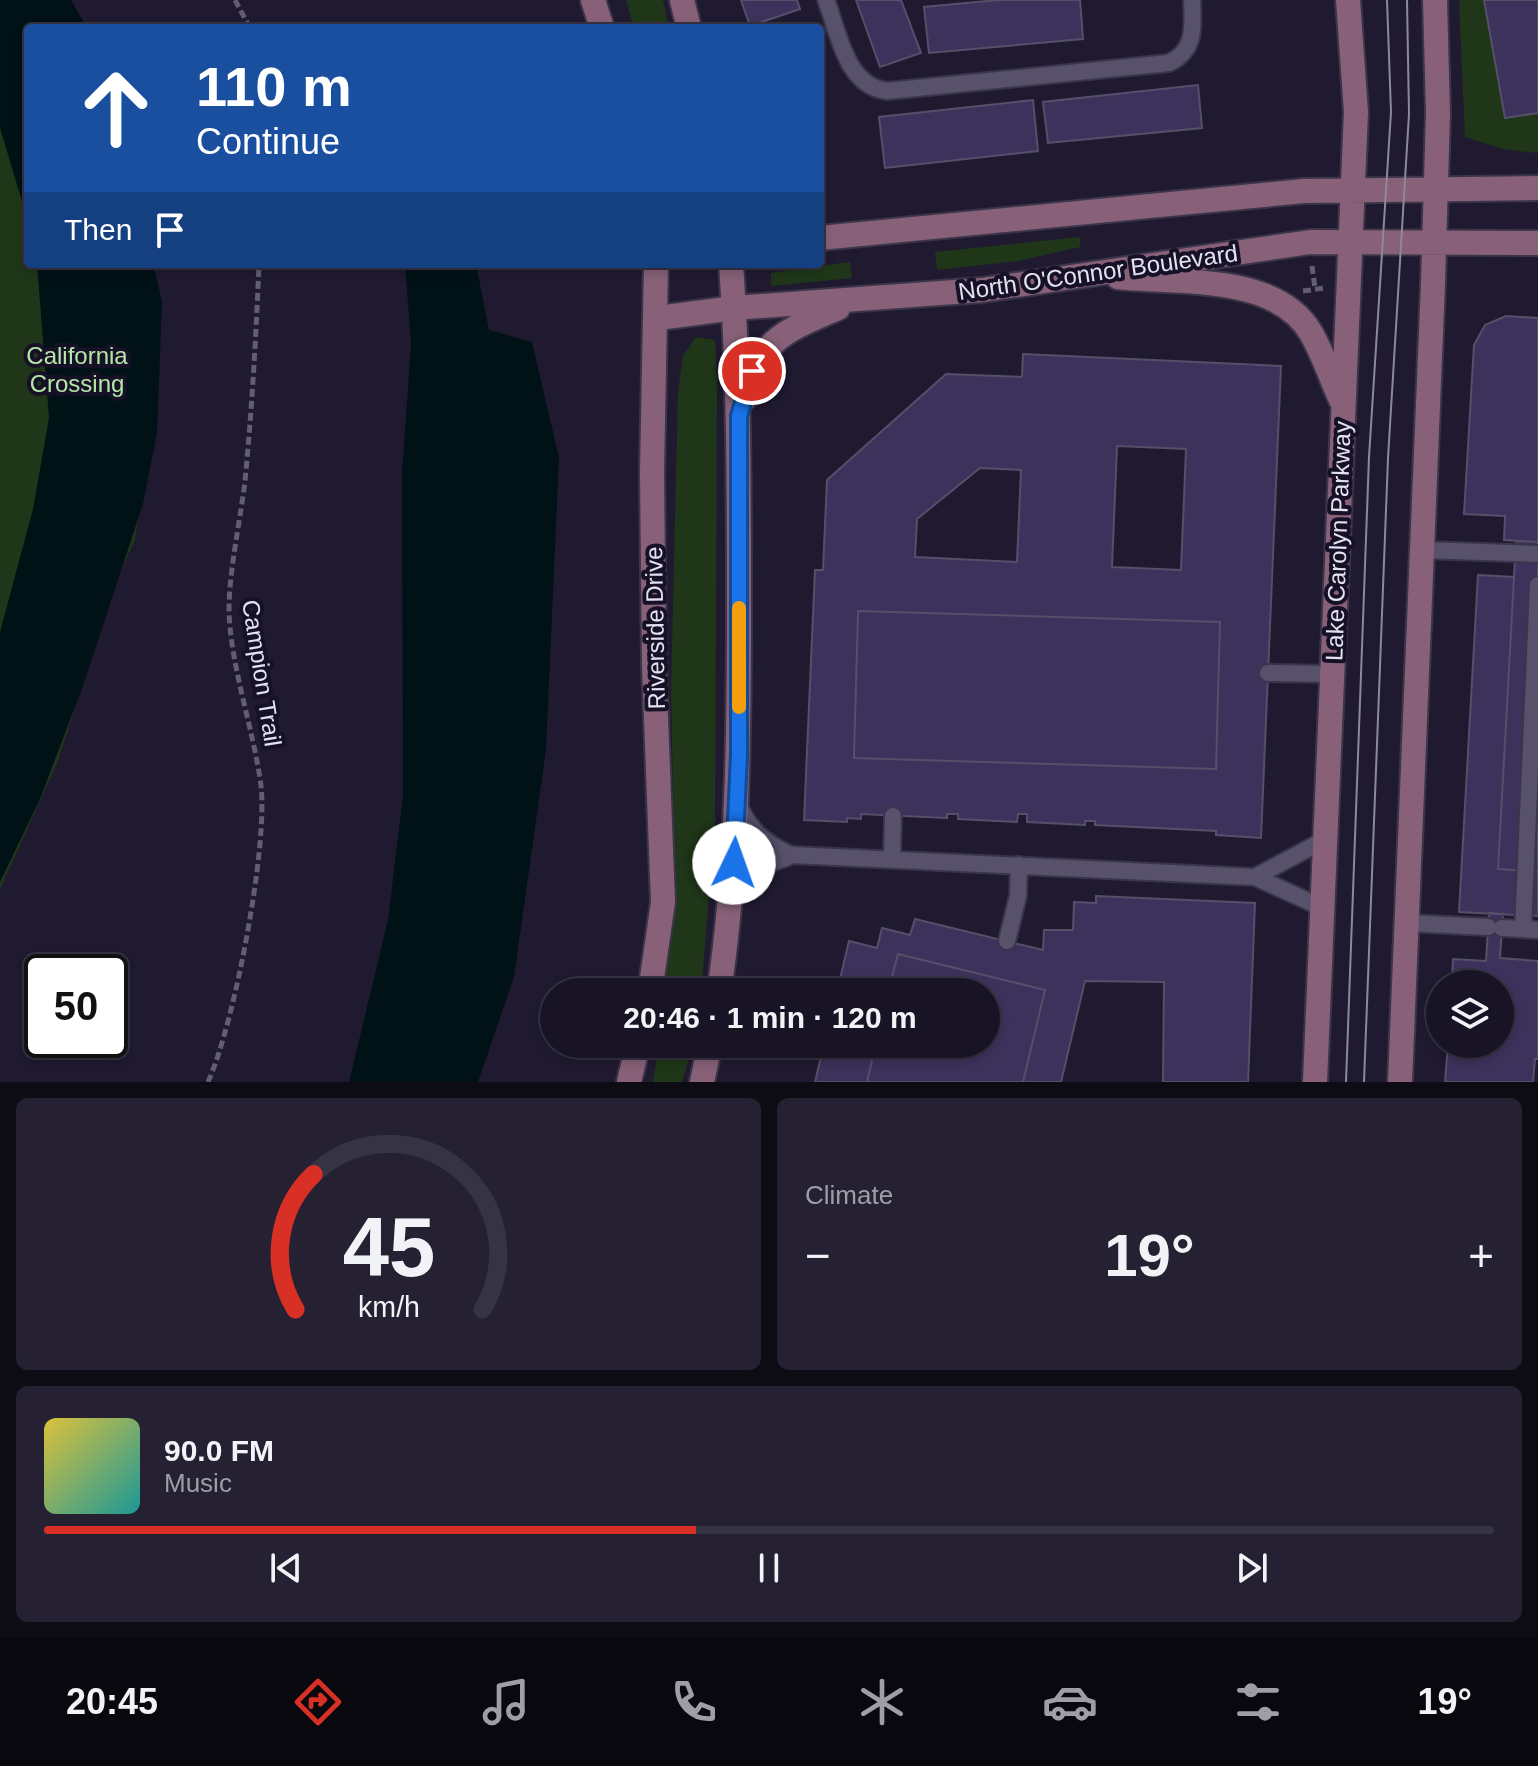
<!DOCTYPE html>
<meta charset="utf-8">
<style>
:root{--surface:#181425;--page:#252132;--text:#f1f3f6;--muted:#9f9ea7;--line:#363342;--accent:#d93025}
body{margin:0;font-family:Arial,sans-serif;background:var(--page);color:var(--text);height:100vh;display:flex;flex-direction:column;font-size:30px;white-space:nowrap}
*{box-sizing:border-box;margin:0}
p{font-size:26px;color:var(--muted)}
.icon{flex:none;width:44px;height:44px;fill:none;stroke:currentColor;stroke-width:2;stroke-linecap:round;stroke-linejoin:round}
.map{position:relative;height:1082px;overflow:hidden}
.panel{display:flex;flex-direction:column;gap:16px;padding:16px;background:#0d0b14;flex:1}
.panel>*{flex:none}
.banner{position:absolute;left:24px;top:24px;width:800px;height:244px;border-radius:8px;box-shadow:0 4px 12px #0003,0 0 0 2px var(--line);background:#1a4fa0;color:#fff;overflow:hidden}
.buttons{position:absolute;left:1426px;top:970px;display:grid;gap:16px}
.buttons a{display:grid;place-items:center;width:88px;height:88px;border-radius:50%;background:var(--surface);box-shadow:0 4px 12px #0003,0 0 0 2px var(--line);font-size:40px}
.speed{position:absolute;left:24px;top:954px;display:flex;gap:16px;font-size:40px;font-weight:700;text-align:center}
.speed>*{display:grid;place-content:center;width:104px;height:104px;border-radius:50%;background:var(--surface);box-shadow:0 4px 12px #0003,0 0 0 2px var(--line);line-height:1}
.speed .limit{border:4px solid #111;border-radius:12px;background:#fff;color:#111}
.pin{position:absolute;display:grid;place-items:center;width:68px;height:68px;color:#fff;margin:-34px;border:4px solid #fff;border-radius:50%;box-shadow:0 2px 8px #0007}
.me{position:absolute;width:88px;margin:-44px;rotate:3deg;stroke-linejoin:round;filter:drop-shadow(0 0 6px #0008)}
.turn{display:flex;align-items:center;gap:28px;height:168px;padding:0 40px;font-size:36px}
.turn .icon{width:104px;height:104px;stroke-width:2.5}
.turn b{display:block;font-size:56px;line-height:68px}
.then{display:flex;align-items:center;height:76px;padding:0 40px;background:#0003;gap:16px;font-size:30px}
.big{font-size:60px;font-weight:600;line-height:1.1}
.panel .widget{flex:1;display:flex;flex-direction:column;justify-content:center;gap:12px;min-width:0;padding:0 28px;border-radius:12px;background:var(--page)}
.panel .dial{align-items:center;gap:0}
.dial svg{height:208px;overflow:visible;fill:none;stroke:var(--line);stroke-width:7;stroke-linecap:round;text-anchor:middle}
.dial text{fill:var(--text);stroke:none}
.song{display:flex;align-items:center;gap:24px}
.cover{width:96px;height:96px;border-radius:12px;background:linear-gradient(135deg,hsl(50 70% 55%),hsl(180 70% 35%))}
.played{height:8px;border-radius:4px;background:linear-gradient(90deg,var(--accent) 45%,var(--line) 45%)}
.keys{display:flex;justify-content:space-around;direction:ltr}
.heat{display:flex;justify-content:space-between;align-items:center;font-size:44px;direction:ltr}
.panel .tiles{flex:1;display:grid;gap:16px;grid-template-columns:1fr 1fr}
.widget:last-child{grid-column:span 2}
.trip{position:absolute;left:540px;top:978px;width:460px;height:80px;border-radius:40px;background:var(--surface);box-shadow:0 4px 12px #0003,0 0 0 2px var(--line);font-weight:600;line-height:80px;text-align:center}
.dock{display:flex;height:128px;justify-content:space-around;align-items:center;background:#0a080f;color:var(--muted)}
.dock .icon{width:56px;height:56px}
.dock .current{color:var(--accent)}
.dock b{font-size:36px;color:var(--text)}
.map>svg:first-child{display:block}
</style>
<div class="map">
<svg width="1538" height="1082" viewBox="0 0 1538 1082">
<rect width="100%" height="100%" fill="#201a31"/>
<!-- green -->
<path fill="#1f3718" d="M 0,0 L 28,28 L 28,264 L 148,264 L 152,422 L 135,540 L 113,587 L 58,761 L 0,889 Z
M 626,0 L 663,0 L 669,28 L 634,28 Z
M 1459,0 L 1484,0 L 1505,118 L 1538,113 L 1538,153 L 1503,149 L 1465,137 Z
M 1080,237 L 1080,247 L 1018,261 L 937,270 L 935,252 Z
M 850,262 L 852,278 L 771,286 L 771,273 Z
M 696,337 L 715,340 L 717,381 L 715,823 L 701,992 L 664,992 L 674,833 L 671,694 L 678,392 L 683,356 Z
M 659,1044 L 693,1044 L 682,1082 L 653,1082 Z"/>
<!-- water -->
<path fill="#011217" d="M 0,0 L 71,0 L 87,28 L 28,28 L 28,221 L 0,128 Z
M 37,264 L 153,264 L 162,301 L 157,433 L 143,504 L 83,686 L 40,799 L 0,882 L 0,632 L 33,509 L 49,418 Z
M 405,264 L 476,264 L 489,330 L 532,342 L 559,458 L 546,750 L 514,977 L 478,1082 L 349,1082 L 388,920 L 403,795 L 402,473 L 411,344 Z"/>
<!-- building -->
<path fill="#3d325b" stroke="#554f6a" stroke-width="2" fill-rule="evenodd" d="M 741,0 L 797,0 L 800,9 L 750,26 Z
M 856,0 L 901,0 L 921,53 L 880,67 Z
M 998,0 L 1080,0 L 1083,39 L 929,53 L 924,7 Z
M 1484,0 L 1538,0 L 1538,113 L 1505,118 Z
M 1198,85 L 1202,128 L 1048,143 L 1043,102 Z
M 1033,100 L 1038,151 L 885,168 L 879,117 Z
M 1506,316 L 1538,318 L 1538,542 L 1504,540 L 1505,516 L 1464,514 L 1474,345 L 1485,325 Z
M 1023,354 L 1281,366 L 1261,838 L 1216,835 L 1216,831 L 1095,825 L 1095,821 L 1085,821 L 1085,825 L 1027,822 L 1027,814 L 1018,814 L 1017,822 L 958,819 L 958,814 L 947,814 L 947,818 L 861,814 L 861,819 L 847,818 L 847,822 L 804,820 L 815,570 L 823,570 L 827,480 L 946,374 L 1022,377 ZM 1117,446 L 1186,449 L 1181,570 L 1112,567 ZM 980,468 L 1021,470 L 1017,562 L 915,557 L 917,519 ZM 858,611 L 1220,622 L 1216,769 L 854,758 Z
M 1516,541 L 1538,542 L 1538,872 L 1498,869 Z
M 1478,575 L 1514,577 L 1498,869 L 1538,872 L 1538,916 L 1459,912 Z
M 858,611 L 1220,622 L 1216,769 L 854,758 Z
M 1096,896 L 1255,903 L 1248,1082 L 1163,1082 L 1164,982 L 1085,981 L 1061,1082 L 1023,1082 L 1045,990 L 898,954 L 888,992 L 837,992 L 849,941 L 877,948 L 882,928 L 910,935 L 915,919 L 1043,950 L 1044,930 L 1073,930 L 1074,902 L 1096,903 Z
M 1489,913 L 1503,914 L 1500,958 L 1538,961 L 1538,1059 L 1535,1059 L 1533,1082 L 1445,1082 L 1448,1044 L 1500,1044 L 1500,984 L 1452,984 L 1453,959 L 1486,961 Z
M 898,954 L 1045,990 L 1023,1082 L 867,1082 L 876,1044 L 986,1044 L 986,992 L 888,992 Z
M 824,1044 L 876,1044 L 867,1082 L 815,1082 Z"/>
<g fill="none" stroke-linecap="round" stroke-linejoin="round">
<defs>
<path id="lane" d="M 826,0 C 839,34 846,86 887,91 L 1169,63 C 1196,50 1193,27 1192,0
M 1424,550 L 1538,554
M 1268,673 L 1333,674
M 738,803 C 748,829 766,844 791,855
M 892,859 L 893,816
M 1255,877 L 1326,839
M 732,894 L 755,869 L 793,855 L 1255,877 L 1323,908
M 1407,923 L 1488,927
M 1502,928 L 1538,930
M 1523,929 L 1538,585
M 1007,941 L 1018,896 L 1019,865"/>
<path id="secondary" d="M 593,0 L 602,28
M 682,0 L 689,28
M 820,238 L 1304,191 L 1538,188
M 1118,277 C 1178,284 1276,273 1311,333 C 1323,354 1331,378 1341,400
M 658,318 L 734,308 L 982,290 L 1310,242 L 1538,243
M 744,399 C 760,339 785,331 838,308
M 650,992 L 663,902 L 654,665 L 652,472 L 656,264
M 719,992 C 738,863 739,734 739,604 C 739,491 739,377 731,264
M 629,1082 L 638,1044
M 702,1082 L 710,1044
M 1315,1082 L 1356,112 L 1348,0
M 1400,1082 L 1433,284 L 1438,113 L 1435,0"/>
</defs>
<!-- lane casing -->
<use href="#lane" stroke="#3a3549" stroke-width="20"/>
<!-- secondary casing -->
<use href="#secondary" stroke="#3a3549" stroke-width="28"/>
<!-- path -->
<path stroke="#625d71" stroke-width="5" stroke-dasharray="8 4" stroke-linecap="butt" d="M 235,0 L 250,28
M 1312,266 L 1315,288
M 1303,291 L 1325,288
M 208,1082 C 234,1025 268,848 261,786 C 254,730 229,662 229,607 C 230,565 240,523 245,481 C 252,409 256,336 259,264"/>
<!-- lane -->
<use href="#lane" stroke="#57516c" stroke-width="16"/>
<!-- secondary -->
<use href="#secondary" stroke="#886178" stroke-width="24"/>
<!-- tram -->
<path stroke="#8d899c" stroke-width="2" d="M 1346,1082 L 1369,457 L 1391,112 L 1387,0
M 1364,1082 L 1388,458 L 1409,114 L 1407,0"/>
</g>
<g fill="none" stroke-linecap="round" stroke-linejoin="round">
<defs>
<path id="route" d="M 734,863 L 739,755 L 739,416 L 752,371"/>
</defs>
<!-- route casing -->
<use href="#route" stroke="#114b97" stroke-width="20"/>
<!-- route -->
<use href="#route" stroke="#1a73e8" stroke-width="14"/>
<!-- slow -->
<path stroke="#f59e0b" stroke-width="14" d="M 739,707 L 739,608"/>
</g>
<g text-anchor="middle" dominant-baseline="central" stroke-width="8" stroke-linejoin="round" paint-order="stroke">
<!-- street labels -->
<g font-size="24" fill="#e4e1f1" stroke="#171127">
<text transform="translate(1098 272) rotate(-8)">North O'Connor Boulevard</text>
<text transform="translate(1338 541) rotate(-88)">Lake Carolyn Parkway</text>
<text transform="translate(655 628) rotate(-91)">Riverside Drive</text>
<text transform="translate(262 673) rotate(81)">Campion Trail</text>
</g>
<!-- park labels -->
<g font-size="24" fill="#b4e7a7" stroke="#171127">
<text x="77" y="355">California<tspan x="77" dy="28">Crossing</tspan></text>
</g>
</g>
</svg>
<div class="buttons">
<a><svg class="icon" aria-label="layers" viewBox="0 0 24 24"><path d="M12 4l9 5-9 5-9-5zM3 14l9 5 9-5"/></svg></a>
</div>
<div class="speed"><div class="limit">50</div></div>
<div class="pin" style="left:752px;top:371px;background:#d93025"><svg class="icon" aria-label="arrive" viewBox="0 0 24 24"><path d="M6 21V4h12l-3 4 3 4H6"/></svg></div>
<svg class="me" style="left:734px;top:863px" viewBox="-20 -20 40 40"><circle r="19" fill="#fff"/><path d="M0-13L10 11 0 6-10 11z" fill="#1a73e8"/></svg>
<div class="trip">20:46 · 1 min · 120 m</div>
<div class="banner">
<div class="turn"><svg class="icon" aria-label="ahead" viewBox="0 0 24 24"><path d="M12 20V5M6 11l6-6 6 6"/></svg><div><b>110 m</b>Continue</div></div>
<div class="then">Then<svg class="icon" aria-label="arrive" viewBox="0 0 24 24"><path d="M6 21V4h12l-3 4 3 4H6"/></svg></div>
</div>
</div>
<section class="panel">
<div class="tiles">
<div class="widget dial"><svg viewBox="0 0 100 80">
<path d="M14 69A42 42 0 1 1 86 69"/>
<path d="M14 69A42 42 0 0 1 21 17" stroke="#d93025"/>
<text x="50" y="56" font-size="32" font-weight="700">45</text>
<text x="50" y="72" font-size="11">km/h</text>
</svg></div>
<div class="widget"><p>Climate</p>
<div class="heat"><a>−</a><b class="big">19°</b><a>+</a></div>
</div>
<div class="widget">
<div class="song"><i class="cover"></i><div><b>90.0 FM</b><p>Music</p></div></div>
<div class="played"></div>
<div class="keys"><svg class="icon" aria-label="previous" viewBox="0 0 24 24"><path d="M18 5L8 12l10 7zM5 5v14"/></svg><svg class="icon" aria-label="pause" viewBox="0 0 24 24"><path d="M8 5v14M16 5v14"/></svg><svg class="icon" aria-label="next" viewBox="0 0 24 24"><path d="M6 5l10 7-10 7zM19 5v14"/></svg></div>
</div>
</div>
</section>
<nav class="dock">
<b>20:45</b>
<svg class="icon current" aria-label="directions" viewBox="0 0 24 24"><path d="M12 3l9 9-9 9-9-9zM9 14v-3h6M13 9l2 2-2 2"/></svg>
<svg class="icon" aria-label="music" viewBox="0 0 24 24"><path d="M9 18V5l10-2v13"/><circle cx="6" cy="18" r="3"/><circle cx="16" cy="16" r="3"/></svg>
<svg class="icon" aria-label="phone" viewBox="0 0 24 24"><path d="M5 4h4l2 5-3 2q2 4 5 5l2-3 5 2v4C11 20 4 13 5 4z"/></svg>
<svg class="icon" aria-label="climate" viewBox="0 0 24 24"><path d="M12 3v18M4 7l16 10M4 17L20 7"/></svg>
<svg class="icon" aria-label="car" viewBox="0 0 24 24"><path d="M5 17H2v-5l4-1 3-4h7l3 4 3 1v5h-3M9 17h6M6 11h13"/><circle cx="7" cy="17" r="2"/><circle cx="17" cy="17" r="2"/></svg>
<svg class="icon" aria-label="filters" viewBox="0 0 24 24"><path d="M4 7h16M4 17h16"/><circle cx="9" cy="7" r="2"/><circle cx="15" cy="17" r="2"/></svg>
<b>19°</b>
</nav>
